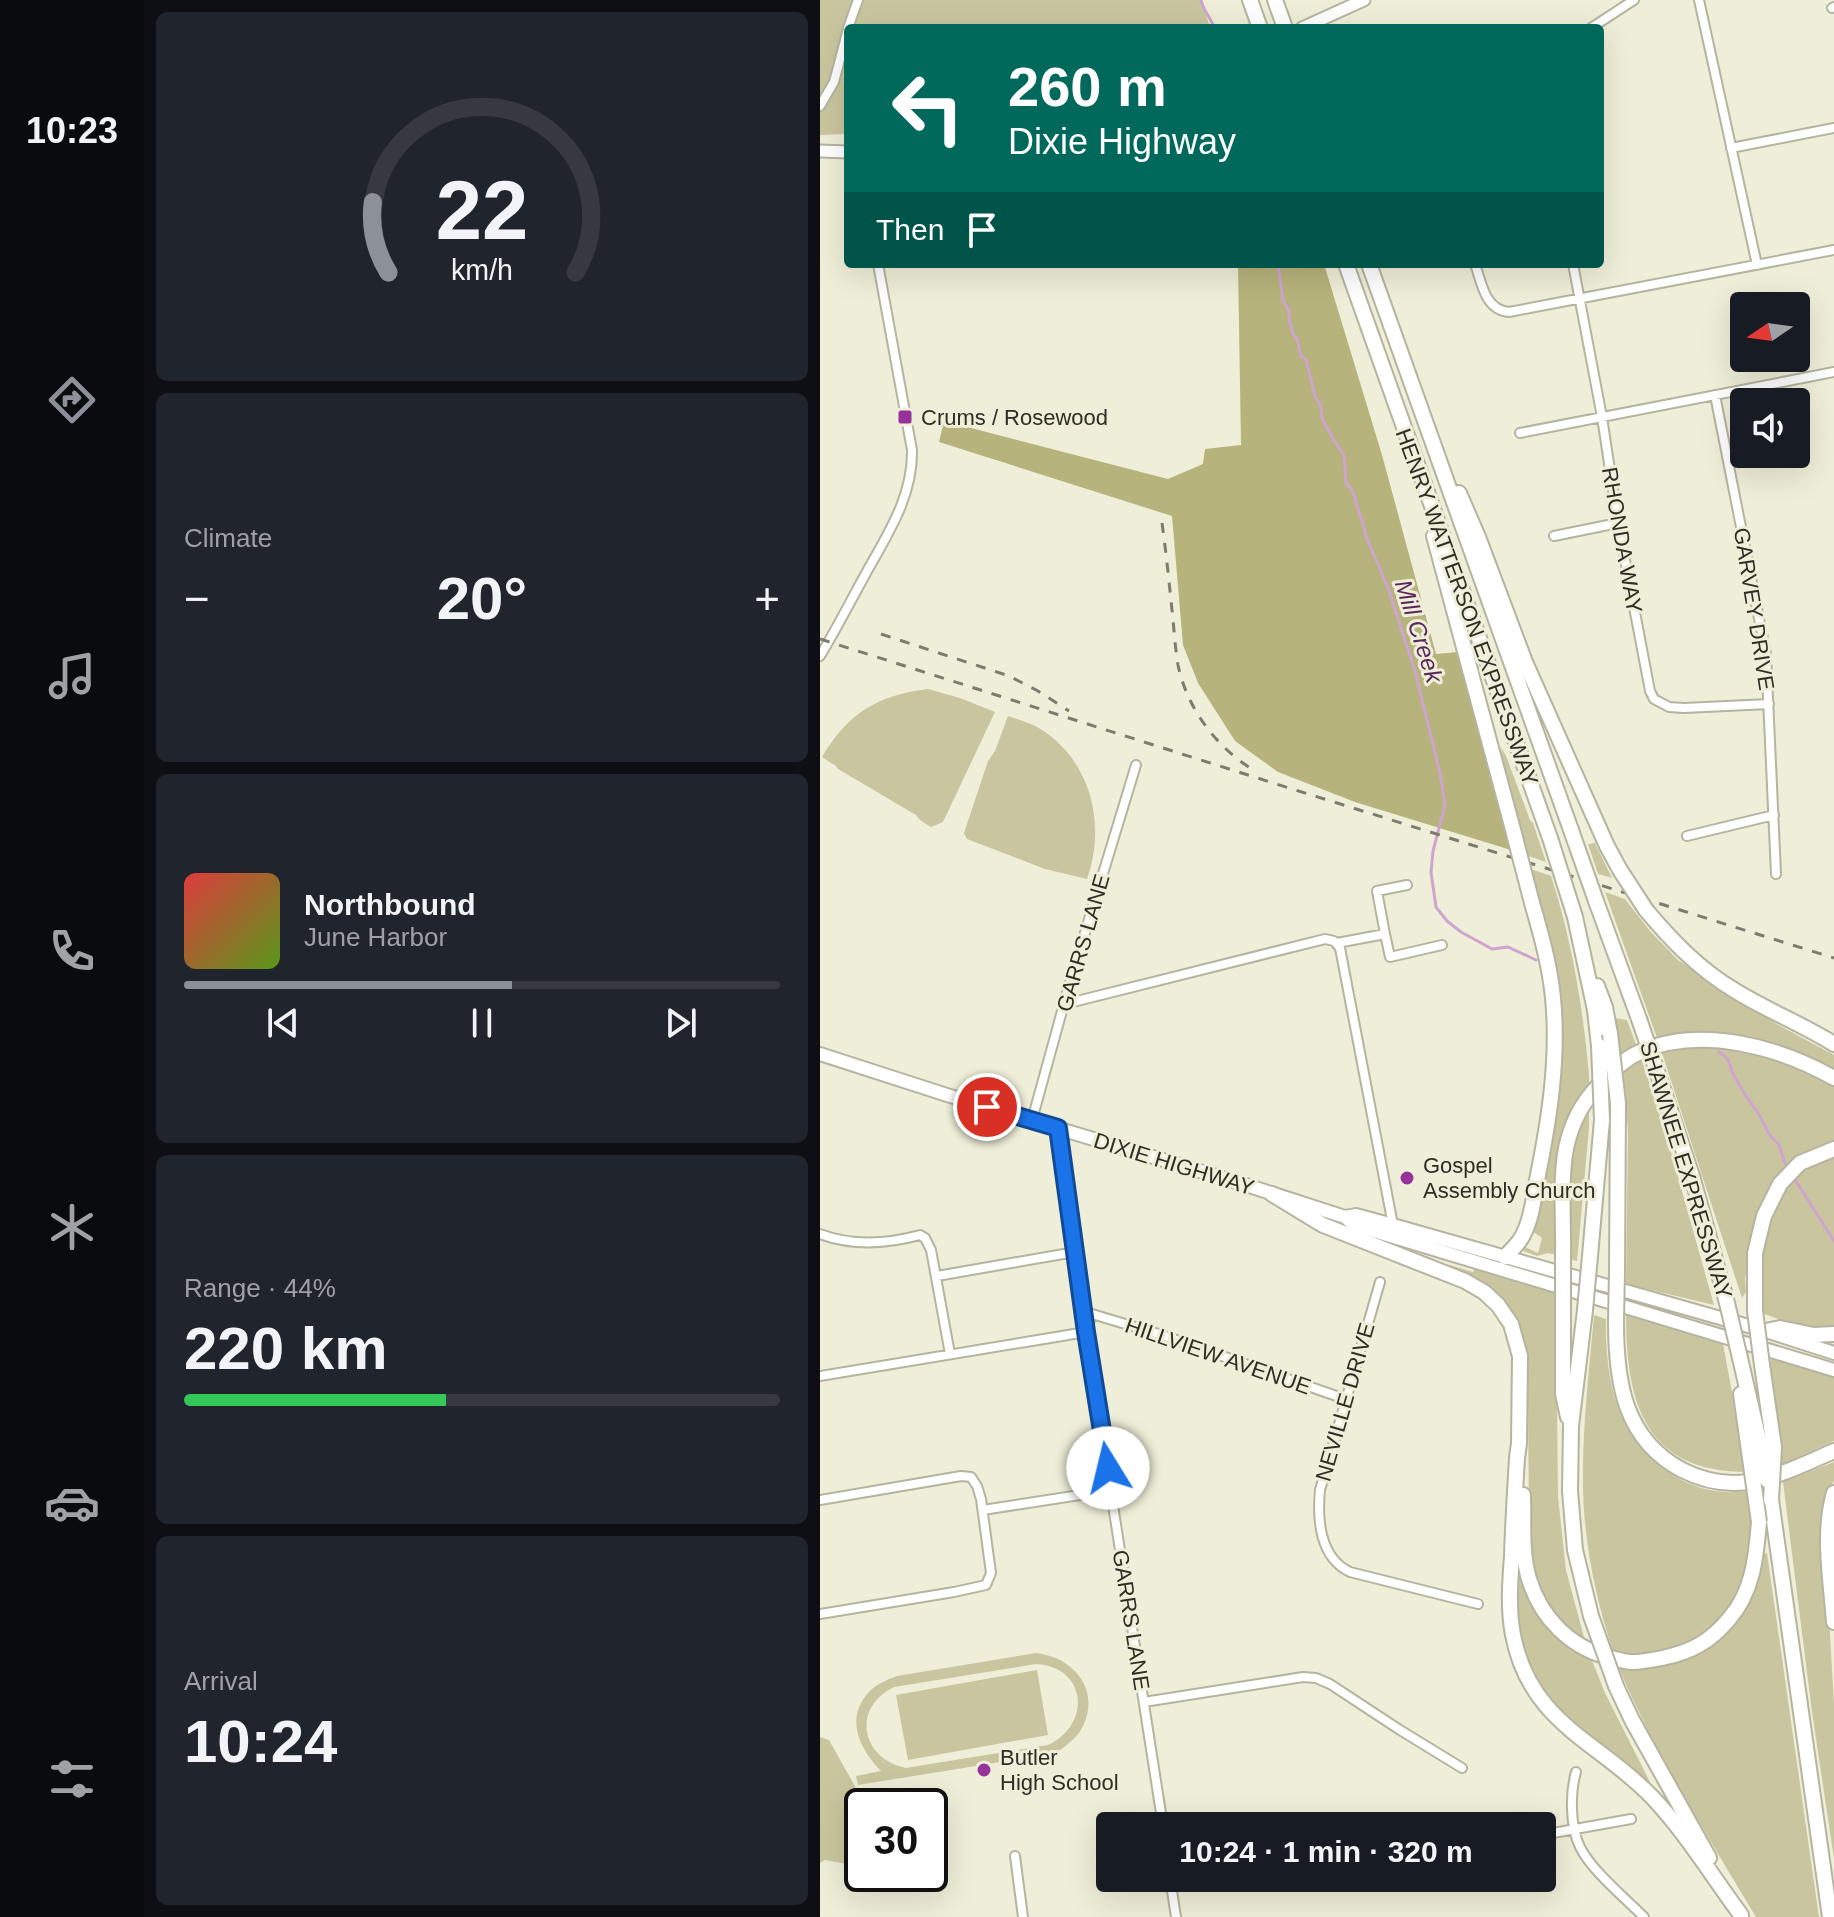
<!DOCTYPE html>
<meta charset="utf-8">
<style>
:root{--surface:#171b24;--page:#20242c;--text:#f1f3f6;--muted:#9ea1a6;--line:#363941;--accent:#8c9099}
body{margin:0;font-family:Arial,sans-serif;background:var(--page);color:var(--text);height:100vh;display:flex;flex-direction:column;font-size:30px;white-space:nowrap}
*{box-sizing:border-box;margin:0}
p{font-size:26px;color:var(--muted)}
.icon{flex:none;width:44px;height:44px;fill:none;stroke:currentColor;stroke-width:2;stroke-linecap:round;stroke-linejoin:round}
.map{position:relative;flex:1;overflow:hidden}
.panel{display:flex;flex-direction:column;gap:12px;padding:12px;background:#0d0f14;width:676px}
.panel>*{flex:none}
.top-card{position:absolute;left:24px;top:24px;width:760px;height:244px;border-radius:8px;box-shadow:0 8px 32px #0002;background:#00695c;color:#fff;overflow:hidden}
.needle{width:52px;rotate:257deg}
.controls{position:absolute;left:910px;top:292px;display:grid;gap:16px}
.controls a{display:grid;place-items:center;width:80px;height:80px;border-radius:8px;background:var(--surface);box-shadow:0 8px 32px #0002;font-size:40px}
.speed{position:absolute;left:24px;top:1788px;display:flex;gap:16px;font-size:40px;font-weight:700;text-align:center}
.speed>*{display:grid;place-content:center;width:104px;height:104px;border-radius:50%;background:var(--surface);box-shadow:0 8px 32px #0002;line-height:1}
.speed .limit{border:4px solid #111;border-radius:12px;background:#fff;color:#111}
.pin{position:absolute;display:grid;place-items:center;width:68px;height:68px;color:#fff;margin:-34px;border:4px solid #fff;border-radius:50%;box-shadow:0 2px 8px #0007}
.me{position:absolute;width:88px;margin:-44px;rotate:351deg;stroke-linejoin:round;filter:drop-shadow(0 0 6px #0008)}
.turn{display:flex;align-items:center;gap:28px;height:168px;padding:0 32px;font-size:36px}
.turn .icon{width:104px;height:104px;stroke-width:2.5}
.turn b{display:block;font-size:56px;line-height:68px}
.then{display:flex;align-items:center;height:76px;padding:0 32px;background:#0003;gap:16px;font-size:30px}
.big{font-size:60px;font-weight:800;line-height:1.1}
.panel .tile{flex:1;display:flex;flex-direction:column;justify-content:center;gap:12px;min-width:0;padding:0 28px;border-radius:12px;background:var(--page)}
.panel .dial{align-items:center;gap:0}
.dial svg{height:208px;overflow:visible;fill:none;stroke:var(--line);stroke-width:7;stroke-linecap:round;text-anchor:middle}
.dial text{fill:var(--text);stroke:none}
.song{display:flex;align-items:center;gap:24px}
.cover{width:96px;height:96px;border-radius:12px;background:linear-gradient(135deg,hsl(0 70% 55%),hsl(90 70% 35%))}
.played{height:8px;border-radius:4px;background:linear-gradient(90deg,var(--accent) 55%,var(--line) 55%)}
.keys{display:flex;justify-content:space-around;direction:ltr}
.heat{display:flex;justify-content:space-between;align-items:center;font-size:44px;direction:ltr}
.charge{height:12px;border-radius:6px;background:linear-gradient(90deg,#34c759 44%,var(--line) 0)}
.trip{position:absolute;left:276px;top:1812px;width:460px;height:80px;border-radius:8px;background:var(--surface);box-shadow:0 8px 32px #0002;font-weight:800;line-height:80px;text-align:center}
main{display:flex;flex:1;min-height:0}
.dock{display:flex;flex-direction:column;width:144px;justify-content:space-around;align-items:center;background:#090b0e;color:var(--muted)}
.dock .icon{width:56px;height:56px}
.dock .on{color:var(--accent)}
.dock b{font-size:36px;color:var(--text)}
.map>svg:first-child{display:block}
</style>
<main>
<nav class="dock">
<b>10:23</b>
<svg class="icon on" aria-label="directions" viewBox="0 0 24 24"><path d="M12 3l9 9-9 9-9-9zM9 14v-3h6M13 9l2 2-2 2"/></svg>
<svg class="icon" aria-label="music" viewBox="0 0 24 24"><path d="M9 18V5l10-2v13"/><circle cx="6" cy="18" r="3"/><circle cx="16" cy="16" r="3"/></svg>
<svg class="icon" aria-label="phone" viewBox="0 0 24 24"><path d="M5 4h4l2 5-3 2q2 4 5 5l2-3 5 2v4C11 20 4 13 5 4z"/></svg>
<svg class="icon" aria-label="climate" viewBox="0 0 24 24"><path d="M12 3v18M4 7l16 10M4 17L20 7"/></svg>
<svg class="icon" aria-label="car" viewBox="0 0 24 24"><path d="M5 17H2v-5l4-1 3-4h7l3 4 3 1v5h-3M9 17h6M6 11h13"/><circle cx="7" cy="17" r="2"/><circle cx="17" cy="17" r="2"/></svg>
<svg class="icon" aria-label="filters" viewBox="0 0 24 24"><path d="M4 7h16M4 17h16"/><circle cx="9" cy="7" r="2"/><circle cx="15" cy="17" r="2"/></svg>
</nav>
<section class="panel">
<div class="tile dial"><svg viewBox="0 0 100 80">
<path d="M14 69A42 42 0 1 1 86 69"/>
<path d="M14 69A42 42 0 0 1 8 42" stroke="#8c9099"/>
<text x="50" y="56" font-size="32" font-weight="700">22</text>
<text x="50" y="72" font-size="11">km/h</text>
</svg></div>
<div class="tile"><p>Climate</p>
<div class="heat"><a>−</a><b class="big">20°</b><a>+</a></div>
</div>
<div class="tile">
<div class="song"><i class="cover"></i><div><b>Northbound</b><p>June Harbor</p></div></div>
<div class="played"></div>
<div class="keys"><svg class="icon" aria-label="previous" viewBox="0 0 24 24"><path d="M18 5L8 12l10 7zM5 5v14"/></svg><svg class="icon" aria-label="pause" viewBox="0 0 24 24"><path d="M8 5v14M16 5v14"/></svg><svg class="icon" aria-label="next" viewBox="0 0 24 24"><path d="M6 5l10 7-10 7zM19 5v14"/></svg></div>
</div>
<div class="tile"><p>Range · 44%</p><b class="big">220 km</b><div class="charge"></div></div>
<div class="tile"><p>Arrival</p><b class="big">10:24</b></div>
</section>
<div class="map">
<svg width="1014" height="1917" viewBox="0 0 1014 1917">
<rect width="100%" height="100%" fill="#efeed8"/>
<!-- green -->
<path fill="#c9c69f" fill-rule="evenodd" d="M 0,0 L 382,0 L 390,28 L 28,28 L 28,134 L 0,135 Z
M 108,689 L 140,698 L 175,712 L 123,822 L 111,827 L 100,820 L 96,815 L 18,769 L 16,766 L 2,757 C 28,713 58,695 108,689 Z
M 188,716 C 199,720 212,723 222,730 C 272,762 286,826 267,879 L 225,869 L 147,839 L 144,833 L 168,761 L 175,751 Z
M 681,747 L 686,756 L 710,820 L 713,823 L 726,862 L 705,855 L 685,776 Z
M 775,843 L 792,878 L 778,874 L 768,844 Z
M 708,868 L 731,876 C 752,940 763,1008 769,1075 L 769,1088 L 759,1098 L 753,1109 L 744,1131 L 737,1255 L 728,1253 L 717,1256 L 701,1250 L 703,1246 L 718,1253 L 722,1238 L 712,1231 L 739,1069 Z
M 785,892 L 805,899 L 830,931 L 858,960 L 955,1023 L 1014,1055 L 1014,1071 L 899,1035 L 860,1034 L 837,1038 Z
M 795,1018 L 807,1020 L 817,1047 L 801,1055 Z
M 877,1045 C 929,1051 967,1060 1014,1084 L 1014,1141 C 948,1158 930,1212 927,1274 L 925,1277 L 926,1292 L 922,1298 L 841,1050 Z
M 821,1058 L 846,1134 L 894,1305 L 806,1284 L 808,1132 L 803,1068 Z
M 769,1104 L 769,1128 L 757,1261 L 749,1259 L 751,1151 L 757,1129 Z
M 1014,1155 L 1014,1328 C 988,1328 967,1323 942,1313 L 941,1254 L 947,1220 L 969,1181 L 978,1172 Z
M 630,1265 L 653,1272 L 655,1267 L 736,1294 L 738,1497 L 746,1570 L 765,1641 L 745,1626 L 728,1606 L 713,1572 L 709,1526 L 708,1406 L 701,1346 L 682,1306 L 626,1267 Z
M 806,1314 L 903,1344 L 927,1472 C 824,1472 806,1402 806,1314 Z
M 774,1315 L 786,1319 C 785,1377 796,1438 848,1472 C 864,1483 885,1491 905,1492 C 913,1493 922,1491 930,1491 C 934,1523 934,1558 921,1588 C 917,1596 911,1602 907,1609 C 879,1648 839,1660 793,1652 C 776,1599 764,1544 763,1488 C 762,1430 769,1372 774,1315 Z
M 951,1357 L 1014,1375 L 1014,1441 L 962,1464 L 950,1368 Z
M 1014,1462 L 1014,1480 L 1011,1487 L 1012,1488 L 1004,1529 L 1014,1704 L 1014,1859 L 992,1712 L 963,1482 Z
M 942,1553 L 947,1553 L 999,1917 L 936,1917 C 887,1835 835,1754 798,1666 L 825,1668 L 842,1666 L 861,1661 L 892,1644 Z
M 699,1571 L 708,1595 L 771,1658 L 785,1693 L 830,1782 L 828,1783 C 801,1764 761,1740 740,1715 C 703,1672 692,1627 699,1571 Z
M 216,1653 C 252,1657 281,1688 263,1726 C 258,1737 246,1746 236,1753 L 38,1785 L 36,1776 L 61,1771 C 40,1750 24,1718 49,1692 C 56,1684 67,1680 77,1676 ZM 216,1664 C 267,1667 272,1724 228,1745 L 86,1768 C 41,1759 31,1708 74,1687 Z
M 217,1670 L 228,1735 L 88,1760 L 76,1695 Z
M 0,1737 L 9,1740 L 46,1806 L 42,1806 L 42,1853 L 38,1866 L 5,1860 L 0,1863 Z"/>
<!-- forest -->
<path fill="#b7b37c" d="M 418,264 L 504,264 L 562,455 L 616,654 L 638,652 L 691,850 L 535,802 L 458,772 L 415,741 L 378,683 L 363,645 L 352,516 L 119,442 L 124,421 L 348,479 L 383,464 L 385,449 L 421,445 Z"/>
<g fill="none" stroke-linecap="round" stroke-linejoin="round">
<!-- stream -->
<path stroke="#cfa5cf" stroke-width="3" d="M 381,0 C 383,11 391,17 394,28
M 455,264 L 459,270 L 463,301 L 469,310 L 469,320 L 473,334 L 477,339 L 481,356 L 486,360 L 495,396 L 501,406 L 502,418 L 513,439 L 524,455 L 526,483 L 532,490 L 544,527 L 545,534 L 568,588 L 595,671 L 620,773 L 625,805 L 613,851 L 611,872 L 616,907 L 627,921 L 641,932 L 672,949 L 688,947 L 716,960
M 899,1052 L 908,1059 L 913,1074 L 924,1093 L 940,1116 L 949,1134 L 959,1145 L 966,1166
M 974,1178 L 1014,1241"/>
<defs>
<path id="minor" d="M 879,0 L 937,265
M 1012,8 L 1014,7
M 28,28 L 38,0
M 771,28 L 814,0
M 0,106 L 14,82 L 28,29
M 911,148 L 1014,128
M 655,264 C 662,284 665,310 689,312 L 1014,250
M 753,264 L 782,417 L 798,523 L 830,691 L 834,699 L 849,707 L 864,708 L 949,704
M 895,395 L 946,654 L 956,874
M 700,433 L 1014,372
M 734,536 L 798,523
M 0,656 C 16,630 30,602 45,575 C 67,535 93,497 92,450 L 58,264
M 867,836 L 954,815
M 565,934 L 557,891 L 587,885
M 517,943 L 565,934 L 570,957 L 622,945
M 245,1004 L 505,939 L 514,941 L 520,948 L 573,1225
M 212,1120 L 250,982 L 316,765
M 238,1128 L 266,1332 L 343,1826
M 0,1234 C 32,1246 67,1244 100,1235 L 105,1238 L 111,1250 L 130,1354
M 117,1276 L 255,1252
M 560,1282 L 500,1490 C 497,1520 500,1558 530,1572 L 658,1604
M 0,1376 L 266,1332 L 272,1314 L 342,1335 L 525,1399
M 0,1500 L 141,1476 L 151,1477 L 157,1486 L 161,1499 L 171,1573 L 166,1585 L 134,1592 L 0,1614
M 163,1510 L 292,1490
M 324,1702 L 483,1677 L 496,1678 L 510,1684 L 580,1730 L 642,1768
M 756,1772 C 750,1793 750,1827 760,1847 C 771,1870 805,1898 824,1917
M 454,1826 C 469,1823 485,1817 499,1826
M 722,1835 L 811,1819
M 195,1856 L 203,1917
M 350,1878 L 356,1917"/>
<path id="secondary" d="M 482,28 L 544,0
M 0,151 L 28,152"/>
<path id="primary" d="M 0,1054 L 127,1095 L 423,1184 L 525,1217 L 534,1225 L 1014,1370
M 525,1217 L 536,1215 L 573,1225 L 946,1331 L 1014,1353"/>
<path id="motorway" d="M 430,0 L 440,28
M 455,0 L 465,28
M 526,264 L 730,838
M 549,264 L 751,830
M 639,493 L 658,537 L 705,662 L 787,846
M 614,536 L 692,826
M 776,901 L 819,1019
M 826,910 C 852,941 879,969 914,990 C 946,1010 982,1024 1014,1044
M 755,917 L 775,1010 L 779,1046
M 777,986 L 785,1007 L 790,1034
M 840,1080 L 872,1176 L 907,1303
M 452,1194 L 503,1225 L 645,1281 L 664,1292 L 678,1305 L 691,1324 L 700,1356 L 699,1443 L 697,1458 C 695,1491 693,1523 692,1556 C 690,1582 688,1609 693,1635 C 710,1724 779,1741 833,1798 C 866,1833 892,1876 921,1915
M 743,1256 C 744,1223 739,1171 748,1140 C 755,1114 767,1096 786,1078 C 796,1068 806,1058 820,1052 C 881,1025 959,1047 1014,1078
M 770,1256 L 782,1120
M 685,1257 C 692,1249 700,1243 704,1233 C 712,1217 714,1197 717,1180 C 729,1121 739,1059 733,998 C 730,966 721,934 712,903
M 797,1272 L 798,1103
M 743,1306 L 743,1394 L 748,1417
M 765,1310 L 751,1426 L 750,1491 L 755,1550 L 771,1616
M 935,1311 L 935,1253 L 944,1216 L 960,1184 L 980,1163 L 1014,1149
M 796,1322 C 796,1382 804,1439 862,1470 C 882,1480 905,1485 927,1482 C 957,1478 986,1463 1014,1451
M 946,1331 L 960,1328 L 994,1335 L 1014,1334
M 920,1358 L 941,1449
M 942,1365 L 954,1447
M 921,1394 L 929,1451
M 1014,1493 C 1002,1534 1011,1580 1014,1622
M 703,1495 C 704,1522 701,1553 709,1579 C 721,1618 750,1647 788,1657 C 796,1659 804,1662 812,1662 C 822,1662 832,1660 842,1658 C 871,1652 890,1642 909,1619 C 933,1592 936,1557 939,1522
M 951,1500 L 1010,1917
M 796,1686 L 812,1720 L 889,1858"/>
</defs>
<!-- minor casing -->
<use href="#minor" stroke="#b5b49f" stroke-width="12"/>
<!-- secondary casing -->
<use href="#secondary" stroke="#b5b49f" stroke-width="15"/>
<!-- primary casing -->
<use href="#primary" stroke="#b5b49f" stroke-width="16"/>
<!-- motorway casing -->
<use href="#motorway" stroke="#b5b49f" stroke-width="18"/>
<!-- minor -->
<use href="#minor" stroke="#fff" stroke-width="8"/>
<!-- secondary -->
<use href="#secondary" stroke="#fff" stroke-width="11"/>
<!-- primary -->
<use href="#primary" stroke="#fff" stroke-width="12"/>
<!-- motorway -->
<use href="#motorway" stroke="#fff" stroke-width="14"/>
<!-- rail -->
<path stroke="#7d7c6e" stroke-width="3" stroke-dasharray="10 10" stroke-linecap="butt" d="M 342,523 C 346,552 349,581 352,610 C 354,628 355,647 358,665 C 367,709 398,750 437,772
M 61,634 L 189,676 L 218,691 L 249,711
M 0,639 L 469,788 L 1014,958"/>
<defs>
<path id="motorway-bridge" d="M 692,826 L 712,903
M 751,830 L 776,901
M 730,838 L 755,917
M 787,846 L 800,870 L 826,910
M 819,1019 L 840,1080
M 790,1034 L 798,1103
M 779,1046 L 782,1120
M 907,1303 L 920,1358
M 743,1306 L 743,1256
M 765,1310 L 770,1256
M 935,1311 L 942,1365
M 796,1322 L 797,1272
M 941,1449 L 947,1480
M 929,1451 L 939,1522
M 951,1500 L 954,1447
M 771,1616 L 796,1686"/>
</defs>
<!-- motorway-bridge casing -->
<use href="#motorway-bridge" stroke="#b5b49f" stroke-width="18" stroke-linecap="butt"/>
<!-- motorway-bridge -->
<use href="#motorway-bridge" stroke="#fff" stroke-width="14"/>
</g>
<g fill="none" stroke-linecap="round" stroke-linejoin="round">
<defs>
<path id="route" d="M 167,1107 L 238,1128 L 266,1332 L 288,1468"/>
</defs>
<!-- route casing -->
<use href="#route" stroke="#114b97" stroke-width="20"/>
<!-- route -->
<use href="#route" stroke="#1a73e8" stroke-width="14"/>
</g>
<!-- markers -->
<g fill="#95339a" stroke="#efeed8" stroke-width="3">
<rect x="77" y="409" width="16" height="16" rx="4"/>
<circle cx="587" cy="1178" r="8"/>
<circle cx="164" cy="1770" r="8"/>
</g>
<g text-anchor="middle" dominant-baseline="central" stroke-width="6" stroke-linejoin="round" paint-order="stroke">
<!-- poi labels -->
<g font-size="22" fill="#2f2e26" stroke="#efeed8" text-anchor="start">
<text x="101" y="417">Crums / Rosewood</text>
<text x="603" y="1165">Gospel<tspan x="603" dy="25">Assembly Church</tspan></text>
<text x="180" y="1757">Butler<tspan x="180" dy="25">High School</tspan></text>
</g>
<!-- street labels -->
<g font-size="22" fill="#2f2e26" stroke="#efeed8">
<text transform="translate(802 540) rotate(80)">RHONDA WAY</text>
<text transform="translate(647 607) rotate(70)">HENRY WATTERSON EXPRESSWAY</text>
<text transform="translate(934 609) rotate(81)">GARVEY DRIVE</text>
<text transform="translate(263 943) rotate(-74)">GARRS LANE</text>
<text transform="translate(354 1164) rotate(17)">DIXIE HIGHWAY</text>
<text transform="translate(866 1170) rotate(73)">SHAWNEE EXPRESSWAY</text>
<text transform="translate(398 1356) rotate(19)">HILLVIEW AVENUE</text>
<text transform="translate(525 1402) rotate(-74)">NEVILLE DRIVE</text>
<text transform="translate(311 1620) rotate(81)">GARRS LANE</text>
</g>
<!-- water labels -->
<g font-size="24" font-style="italic" fill="#5a285c" stroke="#efeed8">
<text transform="translate(599 631) rotate(72)">Mill Creek</text>
</g>
</g>
</svg>
<div class="controls">
<a><svg class="needle" viewBox="-14 -14 28 28"><path d="M0-13l5 13h-10z" fill="#e53935"/><path d="M0 13l5-13h-10z" fill="#9ea1a6"/></svg></a>
<a><svg class="icon" aria-label="sound" viewBox="0 0 24 24"><path d="M4 9h4l5-4v14l-5-4H4zM17 9q2 3 0 6"/></svg></a>
</div>
<div class="speed"><div class="limit">30</div></div>
<div class="pin" style="left:167px;top:1107px;background:#d93025"><svg class="icon" aria-label="arrive" viewBox="0 0 24 24"><path d="M6 21V4h12l-3 4 3 4H6"/></svg></div>
<svg class="me" style="left:288px;top:1468px" viewBox="-20 -20 40 40"><circle r="19" fill="#fff"/><path d="M0-13L10 11 0 6-10 11z" fill="#1a73e8"/></svg>
<div class="trip">10:24 · 1 min · 320 m</div>
<div class="top-card">
<div class="turn"><svg class="icon" aria-label="left" viewBox="0 0 24 24"><path d="M17 20v-9H6M10 6l-5 5 5 5"/></svg><div><b>260 m</b>Dixie Highway</div></div>
<div class="then">Then<svg class="icon" aria-label="arrive" viewBox="0 0 24 24"><path d="M6 21V4h12l-3 4 3 4H6"/></svg></div>
</div>
</div>
</main>
